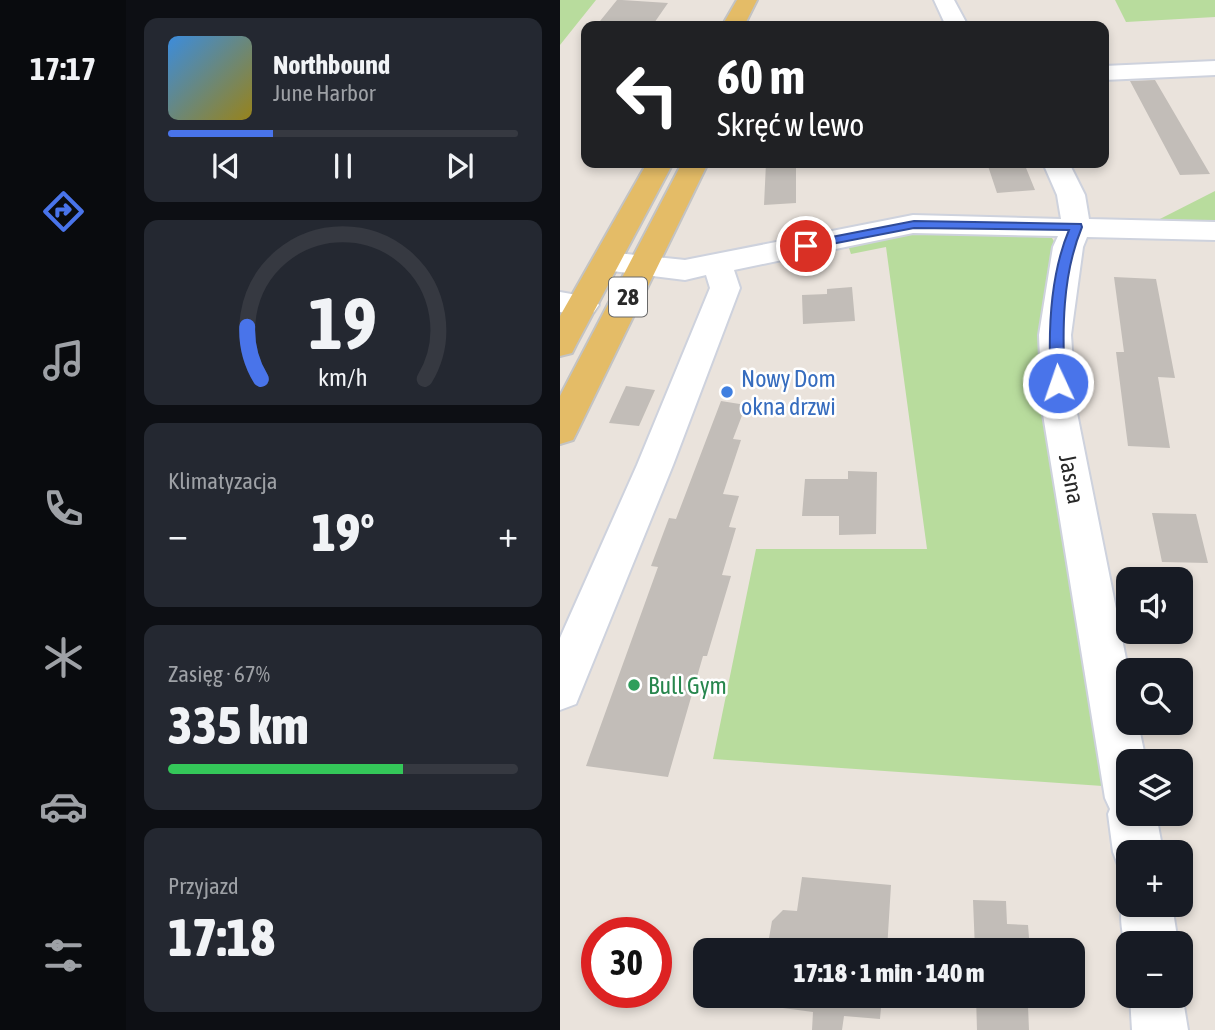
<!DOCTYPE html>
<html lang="pl">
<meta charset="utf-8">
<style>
:root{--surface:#171b24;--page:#242831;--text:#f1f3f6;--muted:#9ea1a6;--line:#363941;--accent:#4974ea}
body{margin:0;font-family:"Asap Condensed",sans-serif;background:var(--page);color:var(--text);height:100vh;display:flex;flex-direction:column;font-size:26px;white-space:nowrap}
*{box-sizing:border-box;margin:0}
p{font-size:23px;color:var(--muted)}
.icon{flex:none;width:38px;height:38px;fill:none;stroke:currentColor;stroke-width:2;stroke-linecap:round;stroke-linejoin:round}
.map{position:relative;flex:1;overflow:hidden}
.sheet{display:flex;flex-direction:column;gap:18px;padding:18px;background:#0d0f14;width:434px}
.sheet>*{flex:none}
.banner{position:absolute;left:21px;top:21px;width:528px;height:147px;border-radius:14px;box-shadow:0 4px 10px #0003;background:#202124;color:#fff;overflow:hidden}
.tools{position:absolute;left:556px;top:567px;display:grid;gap:14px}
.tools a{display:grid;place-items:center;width:77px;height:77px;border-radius:14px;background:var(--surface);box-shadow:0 4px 10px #0003;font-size:35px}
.speed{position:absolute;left:21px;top:917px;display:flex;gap:14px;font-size:35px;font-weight:700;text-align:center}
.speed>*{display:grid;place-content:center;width:91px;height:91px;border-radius:50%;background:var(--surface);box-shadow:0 4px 10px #0003;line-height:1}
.speed .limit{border:10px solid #d22;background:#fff;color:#111}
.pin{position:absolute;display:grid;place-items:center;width:60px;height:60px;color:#fff;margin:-30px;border:4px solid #fff;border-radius:50%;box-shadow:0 2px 7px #0007}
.me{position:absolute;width:77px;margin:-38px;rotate:357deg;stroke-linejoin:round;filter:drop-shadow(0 0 5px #0008)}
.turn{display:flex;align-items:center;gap:24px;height:147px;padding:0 21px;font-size:32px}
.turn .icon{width:91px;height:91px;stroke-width:2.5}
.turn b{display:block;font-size:49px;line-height:60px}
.big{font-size:52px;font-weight:800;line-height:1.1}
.sheet .widget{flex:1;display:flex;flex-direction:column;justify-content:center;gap:10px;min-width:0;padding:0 24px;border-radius:14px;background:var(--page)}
.sheet .dial{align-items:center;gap:0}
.dial svg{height:182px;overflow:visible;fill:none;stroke:var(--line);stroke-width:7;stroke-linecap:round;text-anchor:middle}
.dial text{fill:var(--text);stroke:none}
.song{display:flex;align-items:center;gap:21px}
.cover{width:84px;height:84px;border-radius:10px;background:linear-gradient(135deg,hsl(210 70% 55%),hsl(50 70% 35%))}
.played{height:7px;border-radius:4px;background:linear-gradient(90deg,var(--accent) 30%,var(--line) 30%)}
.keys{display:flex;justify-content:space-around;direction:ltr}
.heat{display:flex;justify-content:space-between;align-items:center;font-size:38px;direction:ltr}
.charge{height:10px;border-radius:5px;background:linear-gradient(90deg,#34c759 67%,var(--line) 0)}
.trip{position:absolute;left:133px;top:938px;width:392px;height:70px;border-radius:14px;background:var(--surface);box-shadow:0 4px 10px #0003;font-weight:800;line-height:70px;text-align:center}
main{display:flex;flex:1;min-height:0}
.dock{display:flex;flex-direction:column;width:126px;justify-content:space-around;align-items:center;background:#090b0e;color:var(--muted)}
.dock .icon{width:49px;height:49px}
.dock .active{color:var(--accent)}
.dock b{font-size:32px;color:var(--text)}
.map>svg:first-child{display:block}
</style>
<main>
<nav class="dock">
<b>17:17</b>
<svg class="icon active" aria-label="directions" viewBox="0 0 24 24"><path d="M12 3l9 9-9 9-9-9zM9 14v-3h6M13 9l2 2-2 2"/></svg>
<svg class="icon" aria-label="music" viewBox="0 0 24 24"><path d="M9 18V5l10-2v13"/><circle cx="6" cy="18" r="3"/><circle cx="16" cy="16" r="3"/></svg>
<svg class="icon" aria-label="phone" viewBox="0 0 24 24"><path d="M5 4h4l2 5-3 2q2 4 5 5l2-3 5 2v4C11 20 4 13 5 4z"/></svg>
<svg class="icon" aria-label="climate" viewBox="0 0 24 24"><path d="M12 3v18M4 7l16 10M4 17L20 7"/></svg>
<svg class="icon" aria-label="car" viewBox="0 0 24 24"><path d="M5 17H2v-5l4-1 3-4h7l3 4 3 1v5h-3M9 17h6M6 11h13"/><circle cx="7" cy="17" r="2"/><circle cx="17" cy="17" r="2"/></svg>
<svg class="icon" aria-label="filters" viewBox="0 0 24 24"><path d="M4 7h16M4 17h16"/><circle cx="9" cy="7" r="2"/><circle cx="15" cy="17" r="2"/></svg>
</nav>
<section class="sheet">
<div class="widget">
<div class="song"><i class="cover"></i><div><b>Northbound</b><p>June Harbor</p></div></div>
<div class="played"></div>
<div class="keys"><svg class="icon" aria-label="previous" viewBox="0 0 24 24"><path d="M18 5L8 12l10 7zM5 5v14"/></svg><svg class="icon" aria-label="pause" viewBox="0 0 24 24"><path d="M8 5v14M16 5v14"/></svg><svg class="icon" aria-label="next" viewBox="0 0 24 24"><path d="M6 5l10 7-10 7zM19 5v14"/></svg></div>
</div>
<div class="widget dial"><svg viewBox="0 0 100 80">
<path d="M14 69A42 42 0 1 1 86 69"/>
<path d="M14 69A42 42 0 0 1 8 46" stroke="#4974ea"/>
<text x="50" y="56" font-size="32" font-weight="700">19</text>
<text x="50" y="72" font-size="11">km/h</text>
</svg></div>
<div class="widget"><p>Klimatyzacja</p>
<div class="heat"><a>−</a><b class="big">19°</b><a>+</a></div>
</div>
<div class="widget"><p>Zasięg · 67%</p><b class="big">335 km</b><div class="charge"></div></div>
<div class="widget"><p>Przyjazd</p><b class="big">17:18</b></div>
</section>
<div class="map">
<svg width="655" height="1030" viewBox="0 0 655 1030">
<rect width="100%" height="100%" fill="#eae3dc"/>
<!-- green -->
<path fill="#b8dc9d" d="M 0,0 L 36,0 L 0,45 Z
M 555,0 L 655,0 L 655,17 L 566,22 Z
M 655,191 L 655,225 L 594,222 Z
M 370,231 L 492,238 L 495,243 L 557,787 L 153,759 L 196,549 L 367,549 L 326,247 L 291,254 L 288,245 Z"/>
<!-- building -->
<path fill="#c2bdb8" d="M 57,0 L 62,0 L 108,3 L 92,26 L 36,26 Z
M 595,80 L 650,174 L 620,175 L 570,81 Z
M 206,163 L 236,163 L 236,203 L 204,205 Z
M 427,163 L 464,163 L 475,190 L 437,193 Z
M 554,277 L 596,279 L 615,378 L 598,377 L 610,448 L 568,446 L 556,352 L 564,352 Z
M 292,287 L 295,321 L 243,324 L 242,295 L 267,294 L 267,289 Z
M 66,386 L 95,390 L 79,426 L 49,423 Z
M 161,401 L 186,405 L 173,439 L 181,440 L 163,494 L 179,496 L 169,527 L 176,528 L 162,575 L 171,576 L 147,656 L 143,656 L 108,777 L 26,766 L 98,567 L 91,566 L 109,518 L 116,519 Z
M 288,471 L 317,472 L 316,534 L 279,535 L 279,516 L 242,516 L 245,479 L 288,479 Z
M 592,513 L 636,514 L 648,563 L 602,562 Z
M 242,877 L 331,885 L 327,950 L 217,950 L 209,938 L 212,921 L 223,910 L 237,911 Z
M 413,900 L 446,901 L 447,924 L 468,925 L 470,950 L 415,950 Z
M 225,996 L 322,996 L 320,1019 L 284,1016 L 282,1030 L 252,1030 L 253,1012 L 223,1008 Z
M 416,996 L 473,996 L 474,1007 L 468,1006 L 469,1030 L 417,1030 Z"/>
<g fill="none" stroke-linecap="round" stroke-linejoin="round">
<defs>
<path id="minor" d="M 374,0 L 394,0 L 408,26 L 386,26 Z
M 655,61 L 655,75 L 544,80 L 544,66 Z
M 483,163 L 509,163 L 525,195 L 529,219 L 655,222 L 655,240 L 527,237 L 523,247 L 511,335 L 516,408 L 569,674 L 569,723 L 578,723 L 586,761 L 569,761 L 569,814 L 596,814 L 603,852 L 569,852 L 569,873 L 560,870 L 553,852 L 548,814 L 550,809 L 545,798 L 482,408 L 479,335 L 493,247 L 498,236 L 353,233 L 174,270 L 180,288 L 113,465 L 16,704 L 0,710 L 0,638 L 77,465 L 150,288 L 146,275 L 125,280 L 36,269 L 32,262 L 36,255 L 47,252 L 125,260 L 353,215 L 501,219 L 497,195 Z
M 0,292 L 34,298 L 39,305 L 34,312 L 23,316 L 0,312 Z
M 569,886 L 569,905 L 612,905 L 618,943 L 569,943 L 569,954 C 560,932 557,906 569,886 Z
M 621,988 L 628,1030 L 572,1030 L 570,996 L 621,996 Z"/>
<path id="major" d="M 177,0 L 197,0 L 184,26 L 162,26 Z
M 87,163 L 113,163 L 16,345 L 12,353 L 0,356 L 0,316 Z
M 122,163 L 148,163 L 18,430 L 13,440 L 0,444 L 0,396 Z"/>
</defs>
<!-- minor casing -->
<use href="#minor" stroke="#ced2dd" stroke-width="4"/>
<!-- major casing -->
<use href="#major" stroke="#c3c3c3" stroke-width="4"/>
<!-- minor -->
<use href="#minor" fill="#fff" fill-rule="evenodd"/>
<!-- major -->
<use href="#major" fill="#e4bc67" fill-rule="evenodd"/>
</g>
<!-- route -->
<path fill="#4974ea" stroke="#2f4b98" stroke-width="2" d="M 354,221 L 521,224 L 522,227 C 502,275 502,332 505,383 L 502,387 L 493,387 L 491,383 C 488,335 490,275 509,230 L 354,228 L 246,249 L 240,246 L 246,242 Z"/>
<!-- markers -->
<circle fill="#3f7fe0" stroke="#fff" stroke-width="2.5" cx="167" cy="392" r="7"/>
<circle fill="#2e9e5b" stroke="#fff" stroke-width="2.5" cx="74" cy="685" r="7"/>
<g text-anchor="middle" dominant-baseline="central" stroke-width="5" stroke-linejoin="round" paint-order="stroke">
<!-- shield labels -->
<rect fill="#fff" stroke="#696969" stroke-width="2" x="49" y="277.5" width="38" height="39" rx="5"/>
<g font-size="23" font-weight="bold" fill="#292929">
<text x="68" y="297">28</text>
</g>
<!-- shop labels -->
<g font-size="24" fill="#366cbe" stroke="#fff" text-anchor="start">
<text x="181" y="378">Nowy Dom<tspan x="181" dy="28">okna drzwi</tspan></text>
</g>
<!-- street labels -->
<g font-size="24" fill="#292929" stroke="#fff">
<text transform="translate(512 479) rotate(79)">Jasna</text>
</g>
<!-- leisure labels -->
<g font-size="24" fill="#27864d" stroke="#fff" text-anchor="start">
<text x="88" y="685">Bull Gym</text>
</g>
</g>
</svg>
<div class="tools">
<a><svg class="icon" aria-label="sound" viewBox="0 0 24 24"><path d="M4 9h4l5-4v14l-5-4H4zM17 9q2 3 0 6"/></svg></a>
<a><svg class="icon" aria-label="search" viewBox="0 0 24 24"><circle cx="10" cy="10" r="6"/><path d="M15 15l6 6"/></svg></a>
<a><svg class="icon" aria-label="layers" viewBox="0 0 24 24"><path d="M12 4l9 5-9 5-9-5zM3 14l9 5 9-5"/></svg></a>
<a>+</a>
<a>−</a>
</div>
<div class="speed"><div class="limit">30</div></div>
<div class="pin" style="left:246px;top:246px;background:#d93025"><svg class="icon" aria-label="arrive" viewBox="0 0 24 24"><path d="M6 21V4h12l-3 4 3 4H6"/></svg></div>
<svg class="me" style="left:498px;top:383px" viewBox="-20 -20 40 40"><circle r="17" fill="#4974ea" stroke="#fff" stroke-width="3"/><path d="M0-11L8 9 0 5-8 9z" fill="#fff"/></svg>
<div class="trip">17:18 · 1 min · 140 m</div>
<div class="banner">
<div class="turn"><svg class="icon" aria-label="left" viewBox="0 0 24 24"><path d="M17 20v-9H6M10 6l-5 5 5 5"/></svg><div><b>60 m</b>Skręć w lewo</div></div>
</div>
</div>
</main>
